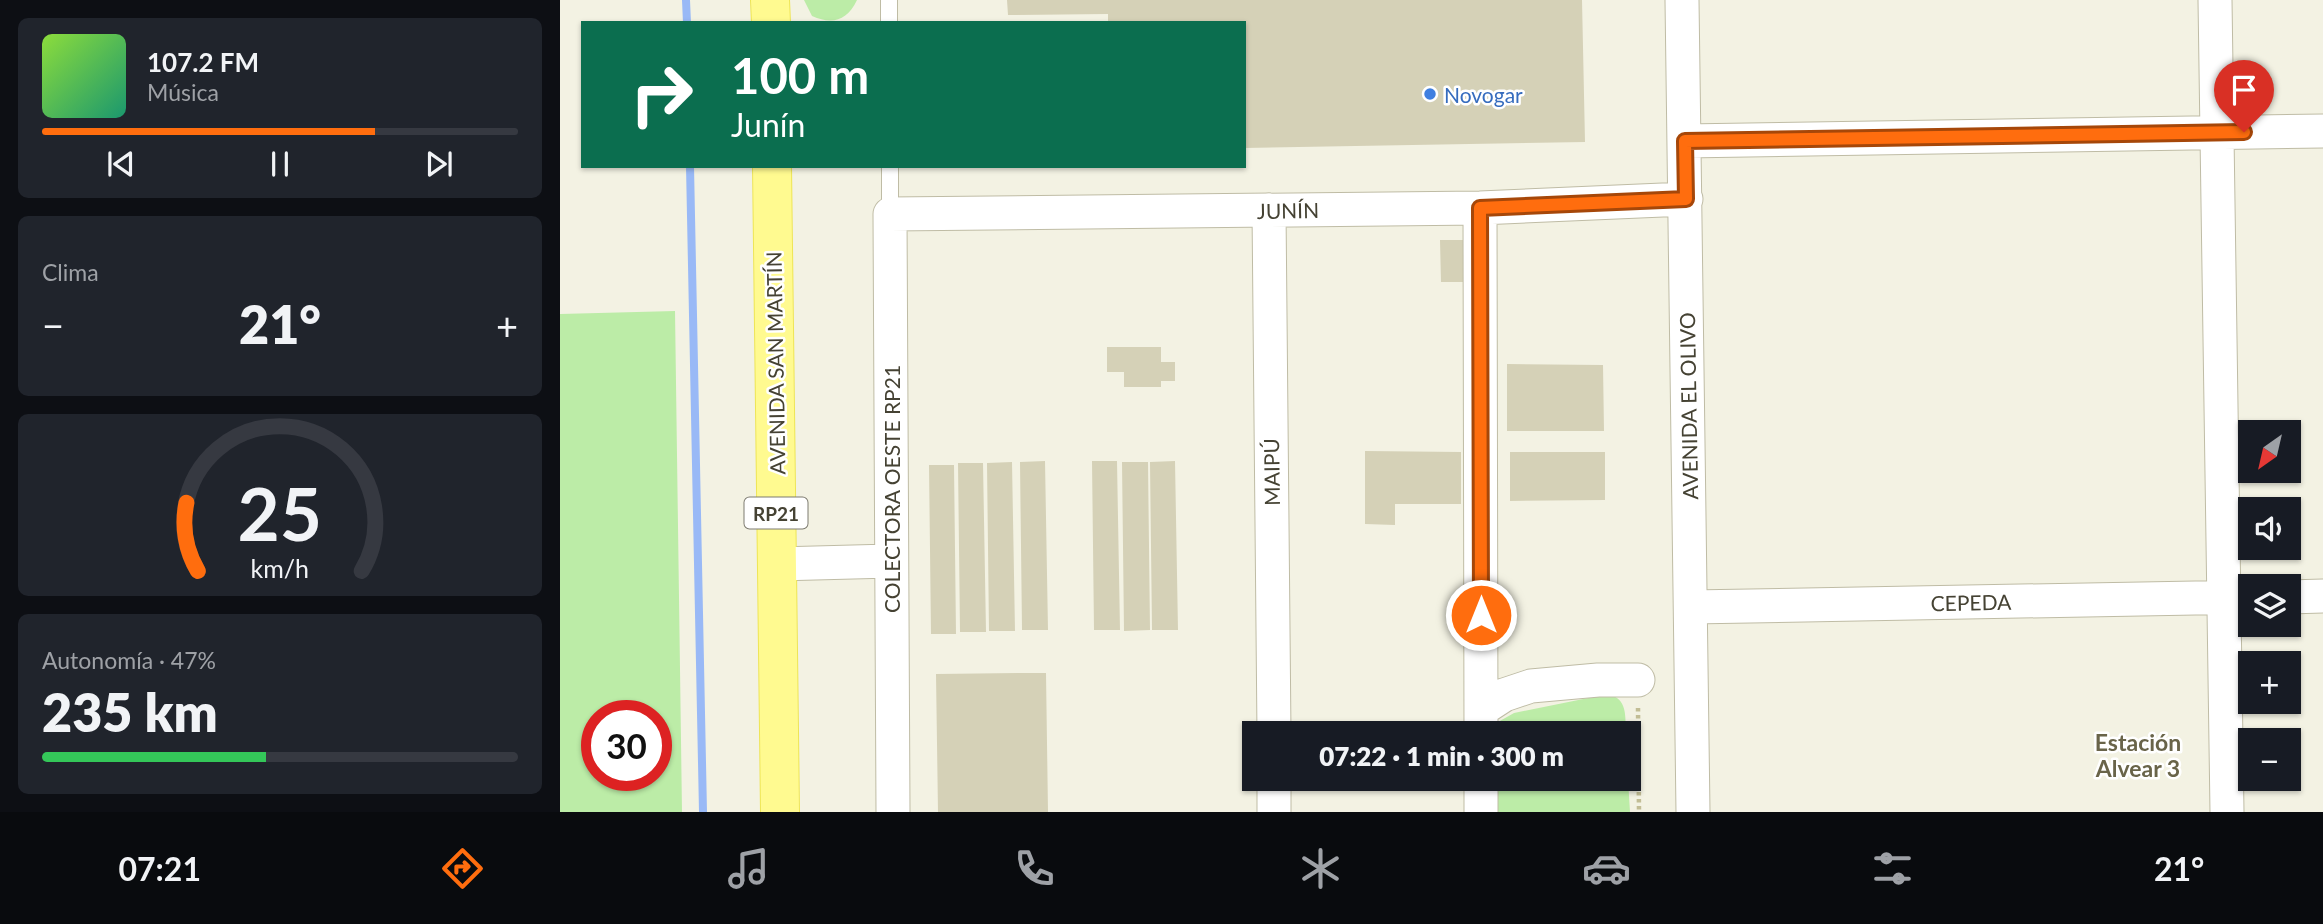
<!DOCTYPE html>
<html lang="es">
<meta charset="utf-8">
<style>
:root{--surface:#171b24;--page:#20242c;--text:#f1f3f6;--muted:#9ea1a6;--line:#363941;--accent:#ff6d0e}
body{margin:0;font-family:Lato,sans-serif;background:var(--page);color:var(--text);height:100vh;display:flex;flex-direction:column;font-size:26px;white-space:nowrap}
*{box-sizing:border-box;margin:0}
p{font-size:23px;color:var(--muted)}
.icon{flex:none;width:38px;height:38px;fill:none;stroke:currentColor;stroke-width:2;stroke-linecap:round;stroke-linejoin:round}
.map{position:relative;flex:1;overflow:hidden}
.details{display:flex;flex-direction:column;gap:18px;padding:18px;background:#0d0f14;width:560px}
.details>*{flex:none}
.top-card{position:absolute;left:21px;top:21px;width:665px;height:147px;border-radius:0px;box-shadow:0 2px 5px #0004;background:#0b6e4f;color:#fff;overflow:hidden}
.needle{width:46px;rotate:214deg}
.tools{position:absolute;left:1678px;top:420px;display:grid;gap:14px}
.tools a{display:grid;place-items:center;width:63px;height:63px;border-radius:0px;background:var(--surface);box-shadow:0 2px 5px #0004;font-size:35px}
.speed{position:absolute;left:21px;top:700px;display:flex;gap:14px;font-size:35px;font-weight:700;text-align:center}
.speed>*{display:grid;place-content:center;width:91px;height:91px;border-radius:50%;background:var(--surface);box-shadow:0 2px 5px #0004;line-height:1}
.speed .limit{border:10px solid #d22;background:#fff;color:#111}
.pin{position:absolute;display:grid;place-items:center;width:60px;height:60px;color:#fff;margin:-72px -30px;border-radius:50% 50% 50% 0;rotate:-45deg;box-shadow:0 0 7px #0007}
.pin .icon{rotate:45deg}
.me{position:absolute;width:77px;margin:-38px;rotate:0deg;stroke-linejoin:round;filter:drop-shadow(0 0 5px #0008)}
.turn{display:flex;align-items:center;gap:24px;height:147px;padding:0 35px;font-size:32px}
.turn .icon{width:91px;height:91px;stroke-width:2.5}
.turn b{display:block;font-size:49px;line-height:60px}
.big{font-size:52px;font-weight:800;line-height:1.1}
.details .widget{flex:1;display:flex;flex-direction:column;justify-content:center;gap:10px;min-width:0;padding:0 24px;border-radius:10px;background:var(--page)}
.details .dial{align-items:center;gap:0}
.dial svg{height:182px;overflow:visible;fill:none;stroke:var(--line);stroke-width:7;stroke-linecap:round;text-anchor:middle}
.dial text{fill:var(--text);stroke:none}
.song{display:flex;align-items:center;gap:21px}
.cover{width:84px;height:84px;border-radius:10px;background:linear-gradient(135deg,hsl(90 70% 55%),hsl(160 70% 35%))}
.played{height:7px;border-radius:4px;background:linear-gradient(90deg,var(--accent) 70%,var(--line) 70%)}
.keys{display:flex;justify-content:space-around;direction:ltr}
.heat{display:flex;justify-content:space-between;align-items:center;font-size:38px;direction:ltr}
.charge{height:10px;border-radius:5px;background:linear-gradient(90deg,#34c759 47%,var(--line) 0)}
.trip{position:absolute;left:682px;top:721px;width:399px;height:70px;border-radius:0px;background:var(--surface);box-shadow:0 2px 5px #0004;font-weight:800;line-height:70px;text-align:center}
.menu{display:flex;height:112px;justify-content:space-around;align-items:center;background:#090b0e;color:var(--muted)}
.menu .icon{width:49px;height:49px}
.menu .current{color:var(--accent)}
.menu b{font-size:32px;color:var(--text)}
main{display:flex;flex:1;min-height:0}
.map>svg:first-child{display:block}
</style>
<main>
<section class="details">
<div class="widget">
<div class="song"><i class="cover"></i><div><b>107.2 FM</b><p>Música</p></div></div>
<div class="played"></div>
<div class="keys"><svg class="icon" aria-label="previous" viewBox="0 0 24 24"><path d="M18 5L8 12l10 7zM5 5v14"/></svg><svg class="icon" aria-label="pause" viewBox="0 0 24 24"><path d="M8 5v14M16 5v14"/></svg><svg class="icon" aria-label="next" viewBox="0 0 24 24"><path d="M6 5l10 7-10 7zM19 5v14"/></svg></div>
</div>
<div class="widget"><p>Clima</p>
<div class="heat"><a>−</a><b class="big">21°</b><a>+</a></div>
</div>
<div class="widget dial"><svg viewBox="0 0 100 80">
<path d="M14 69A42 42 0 1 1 86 69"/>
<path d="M14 69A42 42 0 0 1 9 39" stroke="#ff6d0e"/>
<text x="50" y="56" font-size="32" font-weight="700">25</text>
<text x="50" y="72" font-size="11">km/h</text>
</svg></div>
<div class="widget"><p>Autonomía · 47%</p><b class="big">235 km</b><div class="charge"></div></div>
</section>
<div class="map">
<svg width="1763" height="812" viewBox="0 0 1763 812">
<rect width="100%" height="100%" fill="#f3f2e3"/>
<!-- green -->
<path fill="#bceca7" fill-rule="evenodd" d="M 244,0 L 297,0 C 287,21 272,25 252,16 Z
M 115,311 L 122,812 L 0,812 L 0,314 ZM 37,716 L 96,716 L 96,775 L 37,775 Z
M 1048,694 C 1068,699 1065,716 1066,733 L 931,733 L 938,722 L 954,713 Z
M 931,779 L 1068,779 L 1070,812 L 932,812 Z"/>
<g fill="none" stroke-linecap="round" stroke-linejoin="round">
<!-- stream -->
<path stroke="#99b9f6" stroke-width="8" d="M 126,0 L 127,23
M 130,166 L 143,812"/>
</g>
<!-- building -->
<path fill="#d5d1b7" d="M 447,0 L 1022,0 L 1025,142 L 684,148 L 684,23 L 548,23 L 548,14 L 448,15 Z
M 880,240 L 906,240 L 907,282 L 881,282 Z
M 547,347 L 601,347 L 601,362 L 615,362 L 615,381 L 601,381 L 601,387 L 564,387 L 564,372 L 547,372 Z
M 947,364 L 1043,365 L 1044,431 L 947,431 Z
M 805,451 L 901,452 L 901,504 L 835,504 L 835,525 L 805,524 Z
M 950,452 L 1045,452 L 1045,500 L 950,501 Z
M 485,461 L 488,630 L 462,630 L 460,462 Z
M 532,461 L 557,461 L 560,630 L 534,630 Z
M 615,461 L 618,630 L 592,630 L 590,462 Z
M 452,462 L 455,631 L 429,631 L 427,463 Z
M 562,462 L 588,462 L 590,630 L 564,631 Z
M 398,463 L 423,463 L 426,632 L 400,632 Z
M 369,465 L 394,465 L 396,634 L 371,634 Z
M 458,673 L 486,673 L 488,812 L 378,812 L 376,674 Z"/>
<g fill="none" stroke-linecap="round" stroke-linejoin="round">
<defs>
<path id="service" d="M 329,0 L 329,23
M 330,166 L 330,214"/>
<path id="minor" d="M 1122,0 L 1133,812
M 1655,0 L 1667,812
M 1125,141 L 1763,131
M 920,208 L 921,733
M 709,210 L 714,733
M 217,564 L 331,561
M 1729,597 L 1763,596
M 1131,607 L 1690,597
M 921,710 L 944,695 L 971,686 L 1038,680 L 1078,680
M 714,779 L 714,812
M 921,779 L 921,812
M 333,812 L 330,214 L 920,208 L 1126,199"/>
<path id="primary" d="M 210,0 L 211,23
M 212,166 L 220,812"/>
</defs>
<!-- service casing -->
<use href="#service" stroke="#bfbca5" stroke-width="18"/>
<!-- minor casing -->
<use href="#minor" stroke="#bfbca5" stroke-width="35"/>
<!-- primary casing -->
<use href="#primary" stroke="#eee556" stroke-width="40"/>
<!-- path -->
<path stroke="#c2bd95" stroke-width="4.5" stroke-dasharray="3.5 3.5" stroke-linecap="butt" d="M 1078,708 L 1079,812"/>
<!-- service -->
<use href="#service" stroke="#fff" stroke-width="16"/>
<!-- minor -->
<use href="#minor" stroke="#fff" stroke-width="33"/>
<!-- primary -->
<use href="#primary" stroke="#fffa90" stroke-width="38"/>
</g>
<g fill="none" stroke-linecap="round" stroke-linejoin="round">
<defs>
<path id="route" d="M 921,615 L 920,208 L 1126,199 L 1125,141 L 1684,132"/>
</defs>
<!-- route casing -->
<use href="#route" stroke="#a64709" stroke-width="18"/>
<!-- route -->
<use href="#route" stroke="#ff6d0e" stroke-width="12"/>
</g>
<!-- markers -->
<circle fill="#3f7fe0" stroke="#fff" stroke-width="2.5" cx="870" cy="94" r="7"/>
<g text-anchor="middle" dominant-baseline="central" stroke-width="5" stroke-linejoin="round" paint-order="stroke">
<!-- shield labels -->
<rect fill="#fff" stroke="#7d7b70" stroke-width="2" x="184.5" y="497.5" width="63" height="31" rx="5"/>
<g font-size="19" font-weight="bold" fill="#454233">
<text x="216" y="513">RP21</text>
</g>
<!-- shop labels -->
<g font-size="21" fill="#366cbe" stroke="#fff" text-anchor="start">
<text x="884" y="94">Novogar</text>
</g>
<!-- street labels -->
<g font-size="21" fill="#454233" stroke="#fff">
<text transform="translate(728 210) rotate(-1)">JUNÍN</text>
<text transform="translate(215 363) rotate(-91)">AVENIDA SAN MARTÍN</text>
<text transform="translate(1128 406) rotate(-91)">AVENIDA EL OLIVO</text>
<text transform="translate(711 472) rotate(-91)">MAIPÚ</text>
<text transform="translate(331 489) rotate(-90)">COLECTORA OESTE RP21</text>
<text transform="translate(1411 602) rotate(-1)">CEPEDA</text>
</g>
<!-- neighbourhood labels -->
<g font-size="23" font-weight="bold" fill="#696449" stroke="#fff">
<text x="1578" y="742">Estación<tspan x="1578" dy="26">Alvear 3</tspan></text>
</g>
</g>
</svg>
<div class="tools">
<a><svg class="needle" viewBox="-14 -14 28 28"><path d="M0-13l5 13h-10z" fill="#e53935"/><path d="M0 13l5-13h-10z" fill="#9ea1a6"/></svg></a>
<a><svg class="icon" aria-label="sound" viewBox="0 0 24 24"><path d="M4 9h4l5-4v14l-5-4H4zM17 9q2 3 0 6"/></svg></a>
<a><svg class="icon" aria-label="layers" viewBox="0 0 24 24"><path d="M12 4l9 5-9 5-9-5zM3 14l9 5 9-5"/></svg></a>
<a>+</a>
<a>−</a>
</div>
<div class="speed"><div class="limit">30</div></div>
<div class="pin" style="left:1684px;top:132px;background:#d93025"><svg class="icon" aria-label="arrive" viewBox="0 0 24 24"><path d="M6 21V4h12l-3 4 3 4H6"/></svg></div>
<svg class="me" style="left:921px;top:615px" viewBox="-20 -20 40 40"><circle r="17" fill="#ff6d0e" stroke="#fff" stroke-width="3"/><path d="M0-11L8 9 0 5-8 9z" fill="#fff"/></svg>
<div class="trip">07:22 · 1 min · 300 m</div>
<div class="top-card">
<div class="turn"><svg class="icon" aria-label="right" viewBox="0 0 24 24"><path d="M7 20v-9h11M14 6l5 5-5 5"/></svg><div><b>100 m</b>Junín</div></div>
</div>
</div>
</main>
<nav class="menu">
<b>07:21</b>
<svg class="icon current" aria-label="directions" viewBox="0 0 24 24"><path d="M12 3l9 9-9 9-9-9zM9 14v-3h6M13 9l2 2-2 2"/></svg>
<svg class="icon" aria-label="music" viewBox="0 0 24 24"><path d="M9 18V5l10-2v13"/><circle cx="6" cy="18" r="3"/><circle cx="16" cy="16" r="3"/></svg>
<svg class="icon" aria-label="phone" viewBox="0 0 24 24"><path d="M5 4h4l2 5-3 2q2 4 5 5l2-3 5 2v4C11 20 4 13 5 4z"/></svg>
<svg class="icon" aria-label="climate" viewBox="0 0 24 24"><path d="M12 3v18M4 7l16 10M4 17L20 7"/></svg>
<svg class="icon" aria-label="car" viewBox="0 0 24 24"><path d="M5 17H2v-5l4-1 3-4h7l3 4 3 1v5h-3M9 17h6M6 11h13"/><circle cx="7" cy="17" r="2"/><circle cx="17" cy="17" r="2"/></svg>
<svg class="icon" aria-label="filters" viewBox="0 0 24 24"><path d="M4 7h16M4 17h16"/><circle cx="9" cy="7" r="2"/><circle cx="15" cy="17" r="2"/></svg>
<b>21°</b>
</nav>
